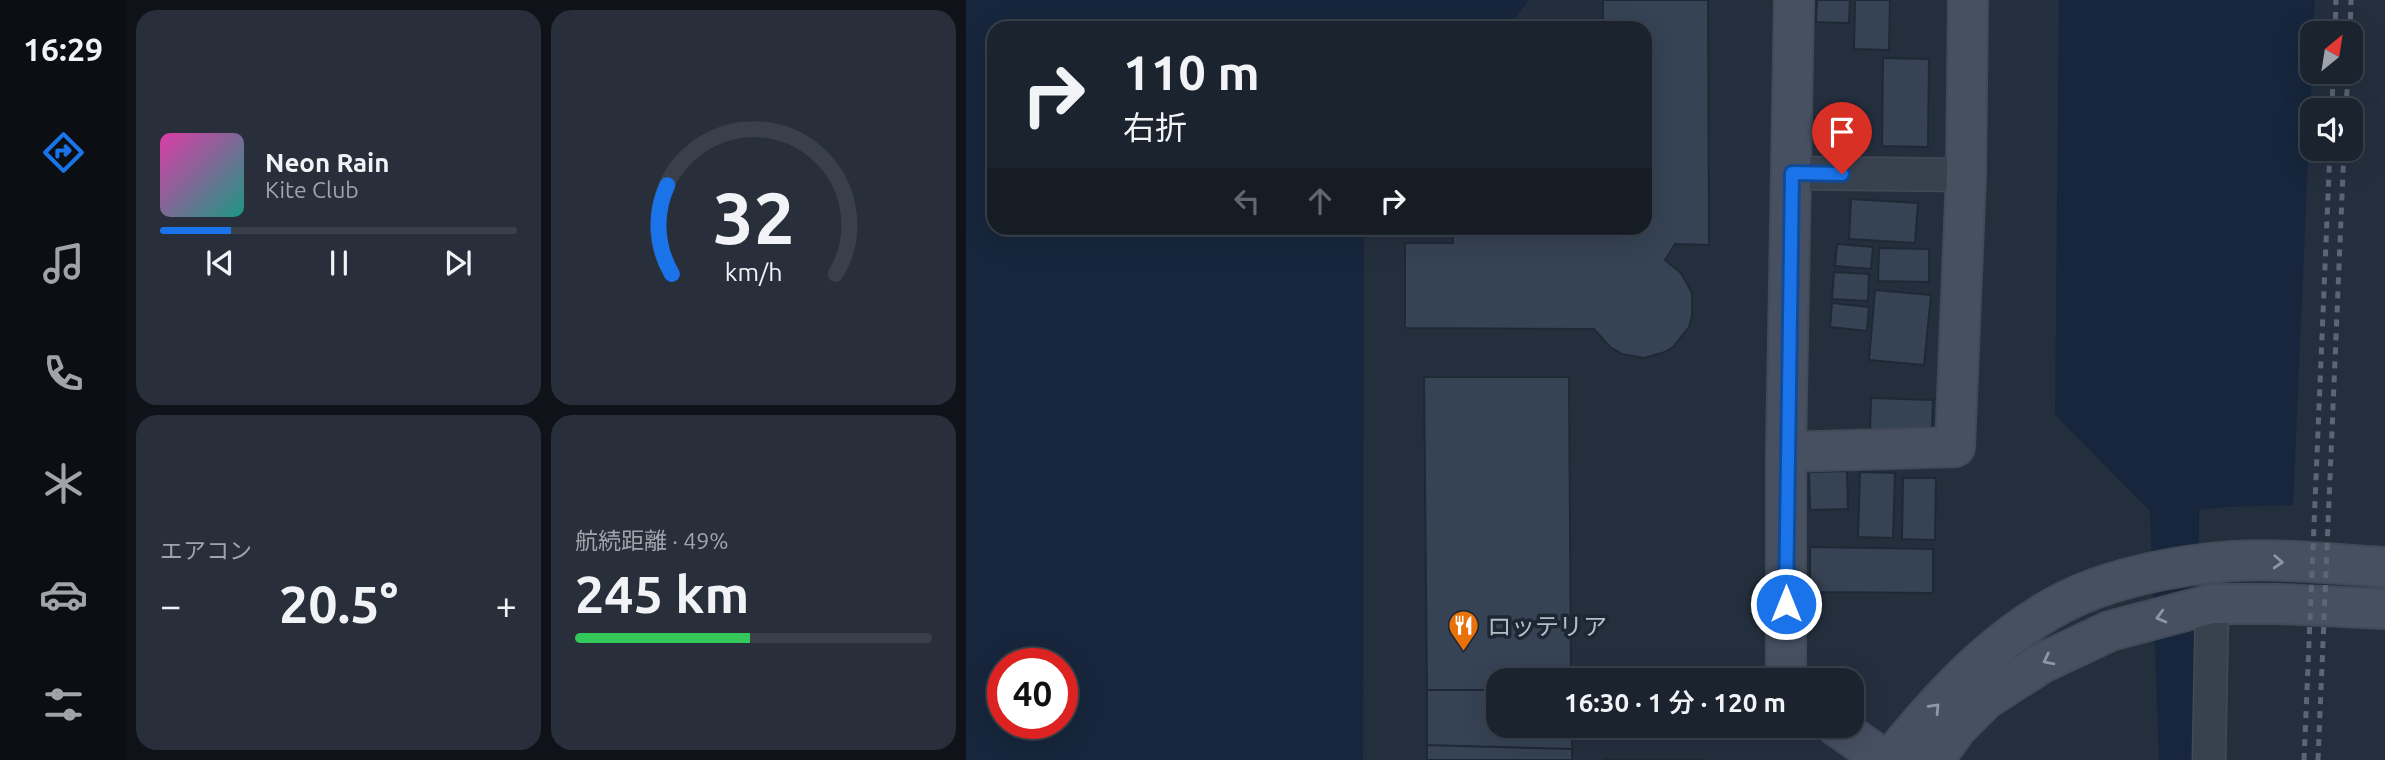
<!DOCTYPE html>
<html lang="ja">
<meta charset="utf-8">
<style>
:root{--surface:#1b232e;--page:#282f3a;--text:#f1f3f6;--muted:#a0a4aa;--line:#39404a;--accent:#1a73e8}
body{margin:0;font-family:Ubuntu,"Noto Sans JP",sans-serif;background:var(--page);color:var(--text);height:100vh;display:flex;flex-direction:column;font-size:26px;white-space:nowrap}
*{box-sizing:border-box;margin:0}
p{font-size:23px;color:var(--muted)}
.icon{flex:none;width:38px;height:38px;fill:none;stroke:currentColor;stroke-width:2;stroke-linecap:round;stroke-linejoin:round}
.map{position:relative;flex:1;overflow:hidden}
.sheet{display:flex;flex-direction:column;gap:10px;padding:10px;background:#0f1319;width:840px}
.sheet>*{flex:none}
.banner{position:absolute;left:21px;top:21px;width:665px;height:214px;border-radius:21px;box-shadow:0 7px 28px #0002,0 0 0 2px var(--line);background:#1b232e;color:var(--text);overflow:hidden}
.needle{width:46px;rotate:30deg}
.controls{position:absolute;left:1334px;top:21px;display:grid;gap:14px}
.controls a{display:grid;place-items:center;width:63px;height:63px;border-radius:14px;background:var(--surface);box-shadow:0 7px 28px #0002,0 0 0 2px var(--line);font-size:35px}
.speed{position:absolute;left:21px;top:648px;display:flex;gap:14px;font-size:35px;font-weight:700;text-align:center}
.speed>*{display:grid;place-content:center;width:91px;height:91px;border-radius:50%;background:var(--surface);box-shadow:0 7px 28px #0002,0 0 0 2px var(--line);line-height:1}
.speed .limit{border:10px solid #d22;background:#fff;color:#111}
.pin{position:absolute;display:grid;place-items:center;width:60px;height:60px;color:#fff;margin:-72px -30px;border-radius:50% 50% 50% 0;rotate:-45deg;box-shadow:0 0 7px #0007}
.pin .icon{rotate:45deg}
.me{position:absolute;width:77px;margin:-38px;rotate:0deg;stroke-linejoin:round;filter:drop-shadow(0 0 5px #0008)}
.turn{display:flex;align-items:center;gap:24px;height:147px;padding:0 21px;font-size:32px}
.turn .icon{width:91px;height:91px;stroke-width:2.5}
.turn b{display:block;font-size:49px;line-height:60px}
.lanes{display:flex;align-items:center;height:66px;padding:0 21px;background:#0003;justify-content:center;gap:35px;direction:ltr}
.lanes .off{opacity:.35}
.big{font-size:52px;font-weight:600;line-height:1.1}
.sheet .tile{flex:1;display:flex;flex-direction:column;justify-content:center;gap:10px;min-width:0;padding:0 24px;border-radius:21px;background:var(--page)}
.sheet .dial{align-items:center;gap:0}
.dial svg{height:182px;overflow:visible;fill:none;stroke:var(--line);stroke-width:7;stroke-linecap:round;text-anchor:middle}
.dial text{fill:var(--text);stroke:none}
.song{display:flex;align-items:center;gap:21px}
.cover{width:84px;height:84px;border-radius:10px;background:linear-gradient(135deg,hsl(320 70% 55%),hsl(170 70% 35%))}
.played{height:7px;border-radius:4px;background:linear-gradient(90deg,var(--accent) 20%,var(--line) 20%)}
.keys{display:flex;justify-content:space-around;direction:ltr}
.heat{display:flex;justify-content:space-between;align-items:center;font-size:38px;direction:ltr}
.charge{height:10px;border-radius:5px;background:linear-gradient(90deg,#34c759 49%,var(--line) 0)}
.sheet .tiles{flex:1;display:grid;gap:10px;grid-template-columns:repeat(2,1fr)}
.trip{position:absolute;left:520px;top:668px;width:378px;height:70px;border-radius:21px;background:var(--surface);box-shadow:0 7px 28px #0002,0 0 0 2px var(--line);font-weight:600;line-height:70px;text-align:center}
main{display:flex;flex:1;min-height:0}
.tab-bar{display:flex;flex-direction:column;width:126px;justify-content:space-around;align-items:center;background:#0b0e12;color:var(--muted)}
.tab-bar .icon{width:49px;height:49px}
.tab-bar .current{color:var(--accent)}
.tab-bar b{font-size:32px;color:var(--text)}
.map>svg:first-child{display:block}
</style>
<main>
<nav class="tab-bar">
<b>16:29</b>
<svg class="icon current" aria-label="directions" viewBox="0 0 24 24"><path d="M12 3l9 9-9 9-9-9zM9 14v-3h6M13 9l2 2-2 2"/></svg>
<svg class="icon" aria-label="music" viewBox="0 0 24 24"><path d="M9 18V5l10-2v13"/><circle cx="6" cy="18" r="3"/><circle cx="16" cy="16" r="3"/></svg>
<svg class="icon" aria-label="phone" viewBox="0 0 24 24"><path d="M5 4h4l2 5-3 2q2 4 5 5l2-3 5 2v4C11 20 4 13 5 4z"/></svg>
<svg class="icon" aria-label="climate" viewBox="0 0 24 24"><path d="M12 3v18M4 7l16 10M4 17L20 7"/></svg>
<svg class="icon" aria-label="car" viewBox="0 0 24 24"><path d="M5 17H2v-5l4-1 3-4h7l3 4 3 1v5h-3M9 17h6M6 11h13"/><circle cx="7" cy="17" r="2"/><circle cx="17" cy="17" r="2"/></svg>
<svg class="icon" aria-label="filters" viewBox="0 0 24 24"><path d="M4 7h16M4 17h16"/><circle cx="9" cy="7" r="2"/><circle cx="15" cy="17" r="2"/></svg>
</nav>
<section class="sheet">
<div class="tiles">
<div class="tile">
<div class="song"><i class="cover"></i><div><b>Neon Rain</b><p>Kite Club</p></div></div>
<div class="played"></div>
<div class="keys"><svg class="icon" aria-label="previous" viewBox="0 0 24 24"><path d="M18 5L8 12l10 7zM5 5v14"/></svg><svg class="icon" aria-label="pause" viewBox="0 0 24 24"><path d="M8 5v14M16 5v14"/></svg><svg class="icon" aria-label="next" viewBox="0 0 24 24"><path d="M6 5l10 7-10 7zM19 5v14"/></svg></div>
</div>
<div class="tile dial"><svg viewBox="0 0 100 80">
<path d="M14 69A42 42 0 1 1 86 69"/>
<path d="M14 69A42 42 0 0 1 12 30" stroke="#1a73e8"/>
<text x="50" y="56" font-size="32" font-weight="700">32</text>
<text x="50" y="72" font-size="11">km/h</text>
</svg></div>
<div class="tile"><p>エアコン</p>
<div class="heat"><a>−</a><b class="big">20.5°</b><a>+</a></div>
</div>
<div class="tile"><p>航続距離 · 49%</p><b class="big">245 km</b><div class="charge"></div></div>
</div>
</section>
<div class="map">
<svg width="1419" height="760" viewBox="0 0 1419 760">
<rect width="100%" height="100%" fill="#242f3e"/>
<!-- water -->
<path fill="#17263c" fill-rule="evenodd" d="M 0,0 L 563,0 L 541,28 L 28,28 L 28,228 L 398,228 L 397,760 L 0,760 ZM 37,663 L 96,663 L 96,723 L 37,723 Z
M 1093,0 L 1349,0 L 1327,505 L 1260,507 L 1233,510 L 1232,760 L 1193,760 L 1184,511 L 1089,415 Z"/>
<!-- building -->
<path fill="#364354" stroke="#1f2835" stroke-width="2" d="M 637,0 L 742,0 L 743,245 L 709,244 L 699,260 L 715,273 L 726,293 L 726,316 L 723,327 L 707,347 L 699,352 L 678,358 L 656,354 L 644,347 L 628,329 L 439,328 L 439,243 L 487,243 L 487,228 L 679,228 L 679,28 L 637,28 Z
M 851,0 L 884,0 L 883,23 L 850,22 Z
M 889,0 L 924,0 L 923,50 L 888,49 Z
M 917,58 L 963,59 L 962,147 L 916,146 Z
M 885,199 L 952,203 L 949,243 L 883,239 Z
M 871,244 L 907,247 L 905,269 L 869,266 Z
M 913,248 L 963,249 L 963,282 L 912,281 Z
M 868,272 L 903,274 L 902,301 L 866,299 Z
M 909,290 L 965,295 L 958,365 L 903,360 Z
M 866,303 L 903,307 L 901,331 L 864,327 Z
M 458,377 L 603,377 L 605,681 L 532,681 L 532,690 L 461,690 Z
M 905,398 L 967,400 L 966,434 L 904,432 Z
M 881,471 L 882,509 L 844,510 L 843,472 Z
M 894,472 L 929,473 L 927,538 L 892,537 Z
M 937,478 L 970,478 L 969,540 L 936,539 Z
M 844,547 L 967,549 L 967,593 L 844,592 Z
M 461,690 L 532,690 L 532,726 L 606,726 L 606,749 L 461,745 Z
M 461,745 L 606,749 L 606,760 L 461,760 Z
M 638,759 L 739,760 L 638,760 Z"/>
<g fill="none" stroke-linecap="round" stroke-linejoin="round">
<defs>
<path id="street" d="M 826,173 L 1000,175
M 1243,760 L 1246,604"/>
<path id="secondary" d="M 820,452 L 989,447 L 1000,175 L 1002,0
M 820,681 L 820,452 L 828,0
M 870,726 L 919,760
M 924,760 C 975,696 1038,627 1115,594 C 1156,577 1200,568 1244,563 C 1301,556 1361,564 1419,567
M 968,760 L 990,729 L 1020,699 L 1076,663 L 1144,631 L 1246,604 L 1313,604 L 1419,609"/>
</defs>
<!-- street casing -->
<use href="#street" stroke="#414a57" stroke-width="35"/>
<!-- secondary casing -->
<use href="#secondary" stroke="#414a57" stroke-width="42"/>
<!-- street -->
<use href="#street" stroke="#38414e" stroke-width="32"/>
<!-- secondary -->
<use href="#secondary" stroke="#465061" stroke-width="38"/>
<!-- rail -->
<path stroke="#5a6575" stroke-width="5" stroke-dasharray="7 7" stroke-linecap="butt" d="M 1369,33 L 1370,0
M 1384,33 L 1385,0
M 1366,110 L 1367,72
M 1380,110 L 1382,72
M 1338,760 L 1364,149
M 1352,760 L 1378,149"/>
</g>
<!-- one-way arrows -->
<defs><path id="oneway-chevron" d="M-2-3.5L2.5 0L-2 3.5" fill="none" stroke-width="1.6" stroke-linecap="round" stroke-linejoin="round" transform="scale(1.75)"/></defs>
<g stroke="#8e96a5">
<use href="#oneway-chevron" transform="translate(1312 562) rotate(3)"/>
<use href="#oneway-chevron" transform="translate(1195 617) rotate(165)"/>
<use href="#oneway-chevron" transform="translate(1082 660) rotate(153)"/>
<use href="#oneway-chevron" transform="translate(969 708) rotate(-47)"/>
</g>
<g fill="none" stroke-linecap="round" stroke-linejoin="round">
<defs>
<path id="route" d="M 820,604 L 826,173 L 876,174"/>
</defs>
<!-- route casing -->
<use href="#route" stroke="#114b97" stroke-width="18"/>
<!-- route -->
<use href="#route" stroke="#1a73e8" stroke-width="12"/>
</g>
<!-- icons -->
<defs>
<symbol id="restaurant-pin" viewBox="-11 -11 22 30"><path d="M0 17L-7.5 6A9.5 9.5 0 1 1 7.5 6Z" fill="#e8710a" stroke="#1d2633"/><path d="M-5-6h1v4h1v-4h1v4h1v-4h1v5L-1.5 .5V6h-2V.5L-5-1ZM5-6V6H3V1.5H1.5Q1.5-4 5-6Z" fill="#fff"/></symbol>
</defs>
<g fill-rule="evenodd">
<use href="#restaurant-pin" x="480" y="608" width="35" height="47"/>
</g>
<g text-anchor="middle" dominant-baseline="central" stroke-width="7" stroke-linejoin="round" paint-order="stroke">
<!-- poi labels -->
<g font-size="24" fill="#b4bcc9" stroke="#1d2633" text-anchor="start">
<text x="521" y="626">ロッテリア</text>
</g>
</g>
</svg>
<div class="controls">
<a><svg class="needle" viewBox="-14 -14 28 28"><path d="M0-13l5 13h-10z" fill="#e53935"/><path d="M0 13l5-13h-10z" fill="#a0a4aa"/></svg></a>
<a><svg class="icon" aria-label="sound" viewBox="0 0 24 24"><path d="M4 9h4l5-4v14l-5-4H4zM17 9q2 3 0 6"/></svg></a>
</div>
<div class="speed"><div class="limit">40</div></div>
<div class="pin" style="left:876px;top:174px;background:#d93025"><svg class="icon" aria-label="arrive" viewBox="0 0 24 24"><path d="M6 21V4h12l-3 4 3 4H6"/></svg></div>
<svg class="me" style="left:820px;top:604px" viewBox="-20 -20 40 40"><circle r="17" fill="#1a73e8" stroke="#fff" stroke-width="3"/><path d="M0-11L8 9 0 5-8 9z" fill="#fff"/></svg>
<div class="trip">16:30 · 1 分 · 120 m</div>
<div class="banner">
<div class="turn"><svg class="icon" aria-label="right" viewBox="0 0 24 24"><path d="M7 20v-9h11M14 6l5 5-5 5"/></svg><div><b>110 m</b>右折</div></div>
<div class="lanes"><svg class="icon off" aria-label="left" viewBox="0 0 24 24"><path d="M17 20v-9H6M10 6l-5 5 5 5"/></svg><svg class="icon off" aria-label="ahead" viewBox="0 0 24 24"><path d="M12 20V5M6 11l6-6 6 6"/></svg><svg class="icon" aria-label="right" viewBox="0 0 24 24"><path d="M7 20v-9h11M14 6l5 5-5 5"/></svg></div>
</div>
</div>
</main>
